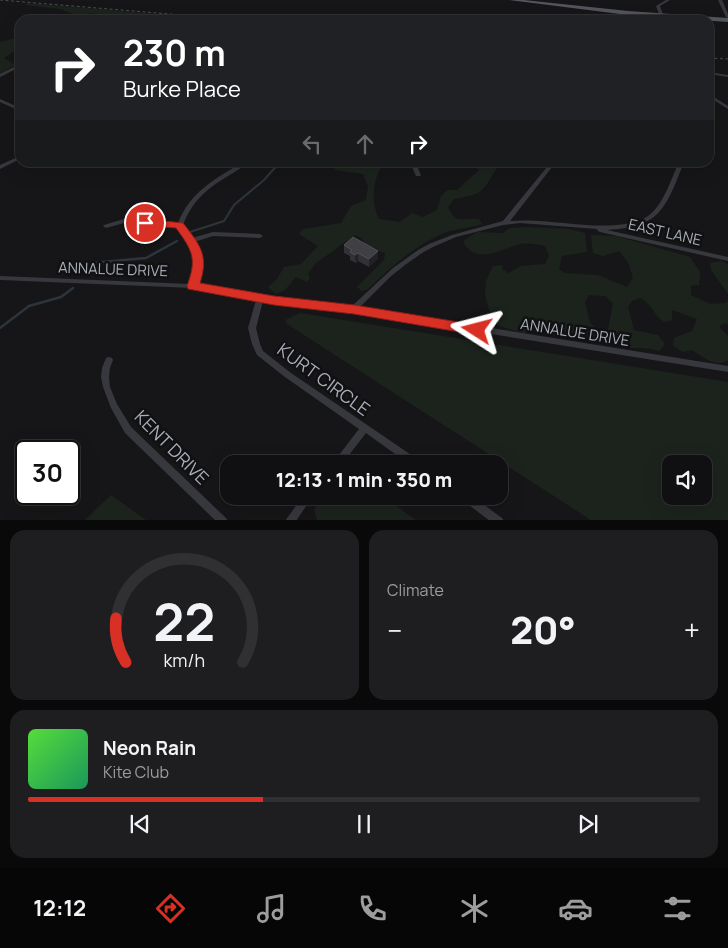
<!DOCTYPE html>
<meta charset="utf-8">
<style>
:root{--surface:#101012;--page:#1e1e20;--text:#f1f3f6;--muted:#9c9d9f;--line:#303032;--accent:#d93025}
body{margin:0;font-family:Manrope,sans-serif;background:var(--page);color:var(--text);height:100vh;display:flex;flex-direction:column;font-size:19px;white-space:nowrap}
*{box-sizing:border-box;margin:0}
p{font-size:16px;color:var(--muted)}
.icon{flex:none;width:28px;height:28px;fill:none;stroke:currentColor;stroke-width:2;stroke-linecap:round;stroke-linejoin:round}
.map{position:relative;height:520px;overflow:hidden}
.sheet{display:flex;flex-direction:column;gap:10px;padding:10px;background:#09090a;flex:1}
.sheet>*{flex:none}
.guide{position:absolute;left:15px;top:15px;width:699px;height:152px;border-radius:15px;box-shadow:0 5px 20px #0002,0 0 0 1px var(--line);background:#202124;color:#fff;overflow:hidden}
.fabs{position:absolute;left:662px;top:455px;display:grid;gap:10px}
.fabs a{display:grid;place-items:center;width:50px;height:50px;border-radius:10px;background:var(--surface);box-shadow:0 5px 20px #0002,0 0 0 1px var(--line);font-size:25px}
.speed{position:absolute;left:15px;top:440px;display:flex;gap:10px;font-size:25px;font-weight:700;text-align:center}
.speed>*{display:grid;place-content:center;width:65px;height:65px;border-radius:50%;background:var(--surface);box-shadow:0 5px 20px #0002,0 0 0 1px var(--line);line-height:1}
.speed .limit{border:2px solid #111;border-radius:8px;background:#fff;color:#111}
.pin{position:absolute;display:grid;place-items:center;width:42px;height:42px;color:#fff;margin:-21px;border:2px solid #fff;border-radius:50%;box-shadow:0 1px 5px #0007}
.me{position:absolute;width:55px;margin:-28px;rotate:279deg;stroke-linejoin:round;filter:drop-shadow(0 0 4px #0008)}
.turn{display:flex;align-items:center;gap:18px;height:105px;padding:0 25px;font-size:22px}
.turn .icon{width:65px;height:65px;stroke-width:2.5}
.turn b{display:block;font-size:35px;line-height:42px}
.lanes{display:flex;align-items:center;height:48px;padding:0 25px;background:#0003;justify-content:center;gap:25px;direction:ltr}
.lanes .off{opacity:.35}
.big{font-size:38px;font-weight:800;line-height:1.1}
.sheet .tile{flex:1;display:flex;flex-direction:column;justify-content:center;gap:8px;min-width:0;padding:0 18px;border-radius:15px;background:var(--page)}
.sheet .dial{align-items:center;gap:0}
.dial svg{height:130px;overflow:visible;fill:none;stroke:var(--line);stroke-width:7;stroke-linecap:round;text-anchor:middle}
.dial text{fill:var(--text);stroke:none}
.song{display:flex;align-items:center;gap:15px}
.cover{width:60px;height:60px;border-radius:8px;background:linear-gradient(135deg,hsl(110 70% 55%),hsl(150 70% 35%))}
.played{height:5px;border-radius:2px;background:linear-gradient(90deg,var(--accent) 35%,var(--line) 35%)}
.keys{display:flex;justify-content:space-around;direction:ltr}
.heat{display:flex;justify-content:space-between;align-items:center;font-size:28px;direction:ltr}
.sheet .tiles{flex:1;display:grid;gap:10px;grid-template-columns:1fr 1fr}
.tile:last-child{grid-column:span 2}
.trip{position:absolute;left:220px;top:455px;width:288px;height:50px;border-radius:15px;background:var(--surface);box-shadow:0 5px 20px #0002,0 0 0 1px var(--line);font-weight:800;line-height:50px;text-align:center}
.tab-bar{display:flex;height:80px;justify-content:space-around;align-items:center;background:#060607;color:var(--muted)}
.tab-bar .icon{width:35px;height:35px}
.tab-bar .active{color:var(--accent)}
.tab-bar b{font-size:22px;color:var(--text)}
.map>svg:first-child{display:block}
</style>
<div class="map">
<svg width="728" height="521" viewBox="0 0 728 521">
<rect width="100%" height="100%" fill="#161618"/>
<!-- green -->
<path fill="#1c231d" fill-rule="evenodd" d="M 28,3 L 226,20 L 154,20 L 119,15 L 95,17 L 97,14 L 90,13 L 79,20 L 57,20 L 73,14 L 60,9 L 24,5 Z
M 20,37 L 20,47 L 4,58 L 15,65 L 0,74 L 0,42 Z
M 312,163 L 399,163 L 381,167 C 372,185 371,202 379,219 L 400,222 L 412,213 L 423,217 L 437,210 L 441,196 L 448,190 L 457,190 L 479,170 L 468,163 L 462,163 L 501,163 C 481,189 490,193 454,199 L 448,207 C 457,227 463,216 479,219 L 482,224 C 471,228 458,228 447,232 C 416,244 391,267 368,289 L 362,291 L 357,287 L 384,260 L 385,253 L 367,247 L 361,238 L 355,235 L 315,264 L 308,274 L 310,278 L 307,282 L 296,277 L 285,290 L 276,294 L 268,287 L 277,279 L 284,267 L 301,264 L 318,246 L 299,234 L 303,229 L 341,223 L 351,206 L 366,200 L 368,186 L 363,174 L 336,170 L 331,165 Z
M 527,227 L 569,229 L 585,233 L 587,252 L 562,256 L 559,269 L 565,273 L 598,275 L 627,287 L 633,278 L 629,264 L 619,251 L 603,256 L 593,253 L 591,235 L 616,236 L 690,257 L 700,272 L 699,285 L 691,286 L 691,295 L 710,304 L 726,303 L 728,300 L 728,324 L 724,323 L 719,327 L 728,336 L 728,360 C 715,368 703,357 692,350 L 683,352 L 673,346 L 674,338 L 692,331 L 697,319 L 672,310 L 672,320 L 664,322 C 654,315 651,303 640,298 L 632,301 L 628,307 L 634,330 L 658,335 L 665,344 L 659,351 C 639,344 619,355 607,335 L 613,303 L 605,296 L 589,295 L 585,302 L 590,322 L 599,332 L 598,341 L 571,335 L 555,335 L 543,330 L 523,333 L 499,326 L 490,313 L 485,295 L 486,281 L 493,266 L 502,265 L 503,270 L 509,273 L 521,266 L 545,264 L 549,256 L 545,246 C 537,244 530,243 521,244 C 501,248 476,267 463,241 L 477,232 L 503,233 L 510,228 Z
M 721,261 L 728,264 L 728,294 L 711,270 L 710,263 Z
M 300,313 L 728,382 L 728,520 L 591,520 L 287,324 L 285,320 ZM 671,464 L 704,464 L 704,496 L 671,496 Z
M 111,495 L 146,520 L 85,520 Z
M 327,496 L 378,496 L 388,500 L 416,520 L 317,520 L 314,510 L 322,499 Z"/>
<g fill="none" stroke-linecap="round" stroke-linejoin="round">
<!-- stream-far1 -->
<path stroke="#2c353c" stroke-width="2" d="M 190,232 L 224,221 L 234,205 L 264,180 L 280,162"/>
<!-- stream -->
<path stroke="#2c353c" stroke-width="2.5" d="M 78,274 L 91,263 L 146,258 L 177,241
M 0,328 L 29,306 L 61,297 L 73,288"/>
<!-- street -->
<path fill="#37383d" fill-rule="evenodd" d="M 666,0 L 670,0 L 660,6 L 665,20 L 661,20 L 656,6 Z
M 718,0 L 722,0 L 728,14 L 728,18 L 726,17 Z
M 20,64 L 20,67 L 0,77 L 0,74 Z
M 709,72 L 728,75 L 728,77 L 709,74 Z
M 709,94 L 728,106 L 728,109 L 709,97 Z
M 0,99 L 20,108 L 20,111 L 0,102 Z
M 20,156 L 20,159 L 0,169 L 0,165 Z
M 243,162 L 250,162 C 221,182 197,189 183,225 L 192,238 L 213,232 L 260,234 L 263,236 L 260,238 L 213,236 L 194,242 C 202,256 201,269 197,284 L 299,302 L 352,306 L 393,268 L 418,250 L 429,244 L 452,235 L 503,221 L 551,162 L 556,162 L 510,221 C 546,218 581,228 617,225 C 625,224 635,223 643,219 C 648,217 654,211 657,207 C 667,194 672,177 679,162 L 684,162 C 675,183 668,211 646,222 C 634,228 620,229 607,230 L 728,257 L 728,261 L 600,232 L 598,231 L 597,229 L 520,223 L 503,225 L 456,237 L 433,247 L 422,253 L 405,265 L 390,277 L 360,307 L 728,366 L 728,372 L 354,312 L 299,308 L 263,301 L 256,328 L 260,344 L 263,351 L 291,373 L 420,461 L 421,464 L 409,464 L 366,433 L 342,464 L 332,464 L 359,429 L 285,377 L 257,355 L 252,344 L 248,328 L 256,300 L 193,288 L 0,280 L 0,276 L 190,284 C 199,257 193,248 178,227 L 124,223 L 106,228 L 103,226 L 104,225 L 124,219 L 178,223 C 190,192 216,178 243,162 Z
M 410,162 L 415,162 L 421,175 L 420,176 L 416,176 Z
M 109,357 L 112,358 L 113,360 L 110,368 L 109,377 L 110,387 L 117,404 L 131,427 L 226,518 L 228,521 L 216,521 L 125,433 L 111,408 L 103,387 L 101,377 L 102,368 L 106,358 Z
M 303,496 L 313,496 L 296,521 L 285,521 Z
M 460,496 L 472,496 L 502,518 L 504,521 L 490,521 L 461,499 Z"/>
<!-- primary -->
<path fill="#53555c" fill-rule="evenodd" d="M 509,0 L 524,0 L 628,11 L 728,18 L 728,22 L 628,15 Z"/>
<!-- rail -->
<path stroke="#4a4c52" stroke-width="1" stroke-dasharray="3 2.5" stroke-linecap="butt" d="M 0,0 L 242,20
M 709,58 L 728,59"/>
</g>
<!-- wall -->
<path fill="#323236" d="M 344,245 L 378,251 L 378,258 L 369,267 L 358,261 L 356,263 L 350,260 L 350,256 L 344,253 Z"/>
<!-- shaded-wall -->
<path fill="#212124" d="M 378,251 L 378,258 L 369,267 L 369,259 Z
M 358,253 L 358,261 L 356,263 L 355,255 Z"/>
<!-- building -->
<path fill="#3f3f44" stroke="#4f5156" d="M 587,16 L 615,18 L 616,20 L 588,20 Z
M 353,237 L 378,251 L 369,259 L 358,253 L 355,255 L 350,252 L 352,250 L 344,245 Z"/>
<!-- route -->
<path fill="#d93025" stroke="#8d1f18" d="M 145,219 L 183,223 C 200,245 209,255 200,283 L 274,296 L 354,305 L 477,325 L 483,330 L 477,335 L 354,314 L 274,305 L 188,289 L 187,286 C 197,259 193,251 176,228 L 142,225 L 142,220 Z"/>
<g text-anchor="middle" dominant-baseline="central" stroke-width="5" stroke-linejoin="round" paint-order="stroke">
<!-- street labels -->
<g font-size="15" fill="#a8adb8" stroke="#111113">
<text transform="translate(665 232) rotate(13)">EAST LANE</text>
<text transform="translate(113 269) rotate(2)">ANNALUE DRIVE</text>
<text transform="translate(575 332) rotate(9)">ANNALUE DRIVE</text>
</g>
<!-- near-street labels -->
<g font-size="18" fill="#a8adb8" stroke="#111113">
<text transform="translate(324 379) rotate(36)">KURT CIRCLE</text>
<text transform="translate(172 447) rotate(45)">KENT DRIVE</text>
</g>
</g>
</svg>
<div class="fabs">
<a><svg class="icon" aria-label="sound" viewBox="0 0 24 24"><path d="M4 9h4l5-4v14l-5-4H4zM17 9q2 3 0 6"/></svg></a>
</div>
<div class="speed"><div class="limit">30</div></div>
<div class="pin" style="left:145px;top:223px;background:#d93025"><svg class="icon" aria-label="arrive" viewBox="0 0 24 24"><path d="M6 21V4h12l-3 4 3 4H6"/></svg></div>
<svg class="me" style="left:477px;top:330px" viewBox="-20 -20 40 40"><path d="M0-17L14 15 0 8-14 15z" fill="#d93025" stroke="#fff" stroke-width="4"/></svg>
<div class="trip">12:13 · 1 min · 350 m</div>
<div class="guide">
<div class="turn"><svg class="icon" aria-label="right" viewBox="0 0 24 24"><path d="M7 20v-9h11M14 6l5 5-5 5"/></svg><div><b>230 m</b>Burke Place</div></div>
<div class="lanes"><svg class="icon off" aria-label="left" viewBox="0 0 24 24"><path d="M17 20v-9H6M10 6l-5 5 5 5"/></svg><svg class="icon off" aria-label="ahead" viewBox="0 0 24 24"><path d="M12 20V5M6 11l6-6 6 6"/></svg><svg class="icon" aria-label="right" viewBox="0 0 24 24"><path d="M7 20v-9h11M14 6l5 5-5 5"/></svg></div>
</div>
</div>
<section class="sheet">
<div class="tiles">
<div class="tile dial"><svg viewBox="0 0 100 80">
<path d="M14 69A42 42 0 1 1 86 69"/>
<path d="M14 69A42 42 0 0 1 8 42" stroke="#d93025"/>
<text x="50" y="56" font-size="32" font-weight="700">22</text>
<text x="50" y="72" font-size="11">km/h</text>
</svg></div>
<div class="tile"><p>Climate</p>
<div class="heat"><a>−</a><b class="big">20°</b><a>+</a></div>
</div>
<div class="tile">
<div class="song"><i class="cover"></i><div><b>Neon Rain</b><p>Kite Club</p></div></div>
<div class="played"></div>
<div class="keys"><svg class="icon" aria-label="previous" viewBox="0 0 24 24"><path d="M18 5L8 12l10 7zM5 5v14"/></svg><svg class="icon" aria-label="pause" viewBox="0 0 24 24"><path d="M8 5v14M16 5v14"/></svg><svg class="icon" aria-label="next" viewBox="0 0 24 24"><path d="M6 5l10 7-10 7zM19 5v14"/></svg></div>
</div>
</div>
</section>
<nav class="tab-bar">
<b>12:12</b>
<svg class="icon active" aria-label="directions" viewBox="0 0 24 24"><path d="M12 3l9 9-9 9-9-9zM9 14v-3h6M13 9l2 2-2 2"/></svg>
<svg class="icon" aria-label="music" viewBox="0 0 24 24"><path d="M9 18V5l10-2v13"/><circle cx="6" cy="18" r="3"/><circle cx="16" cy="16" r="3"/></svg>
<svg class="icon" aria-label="phone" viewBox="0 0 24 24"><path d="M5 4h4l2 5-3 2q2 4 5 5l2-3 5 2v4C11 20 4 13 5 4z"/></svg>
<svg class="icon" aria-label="climate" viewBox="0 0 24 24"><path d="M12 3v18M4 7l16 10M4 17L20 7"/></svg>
<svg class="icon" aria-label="car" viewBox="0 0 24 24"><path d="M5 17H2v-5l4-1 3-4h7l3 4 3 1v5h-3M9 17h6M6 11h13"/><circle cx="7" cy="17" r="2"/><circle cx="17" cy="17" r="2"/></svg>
<svg class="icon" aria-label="filters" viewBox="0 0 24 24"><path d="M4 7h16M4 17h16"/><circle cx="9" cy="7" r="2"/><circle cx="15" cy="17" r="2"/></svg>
</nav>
